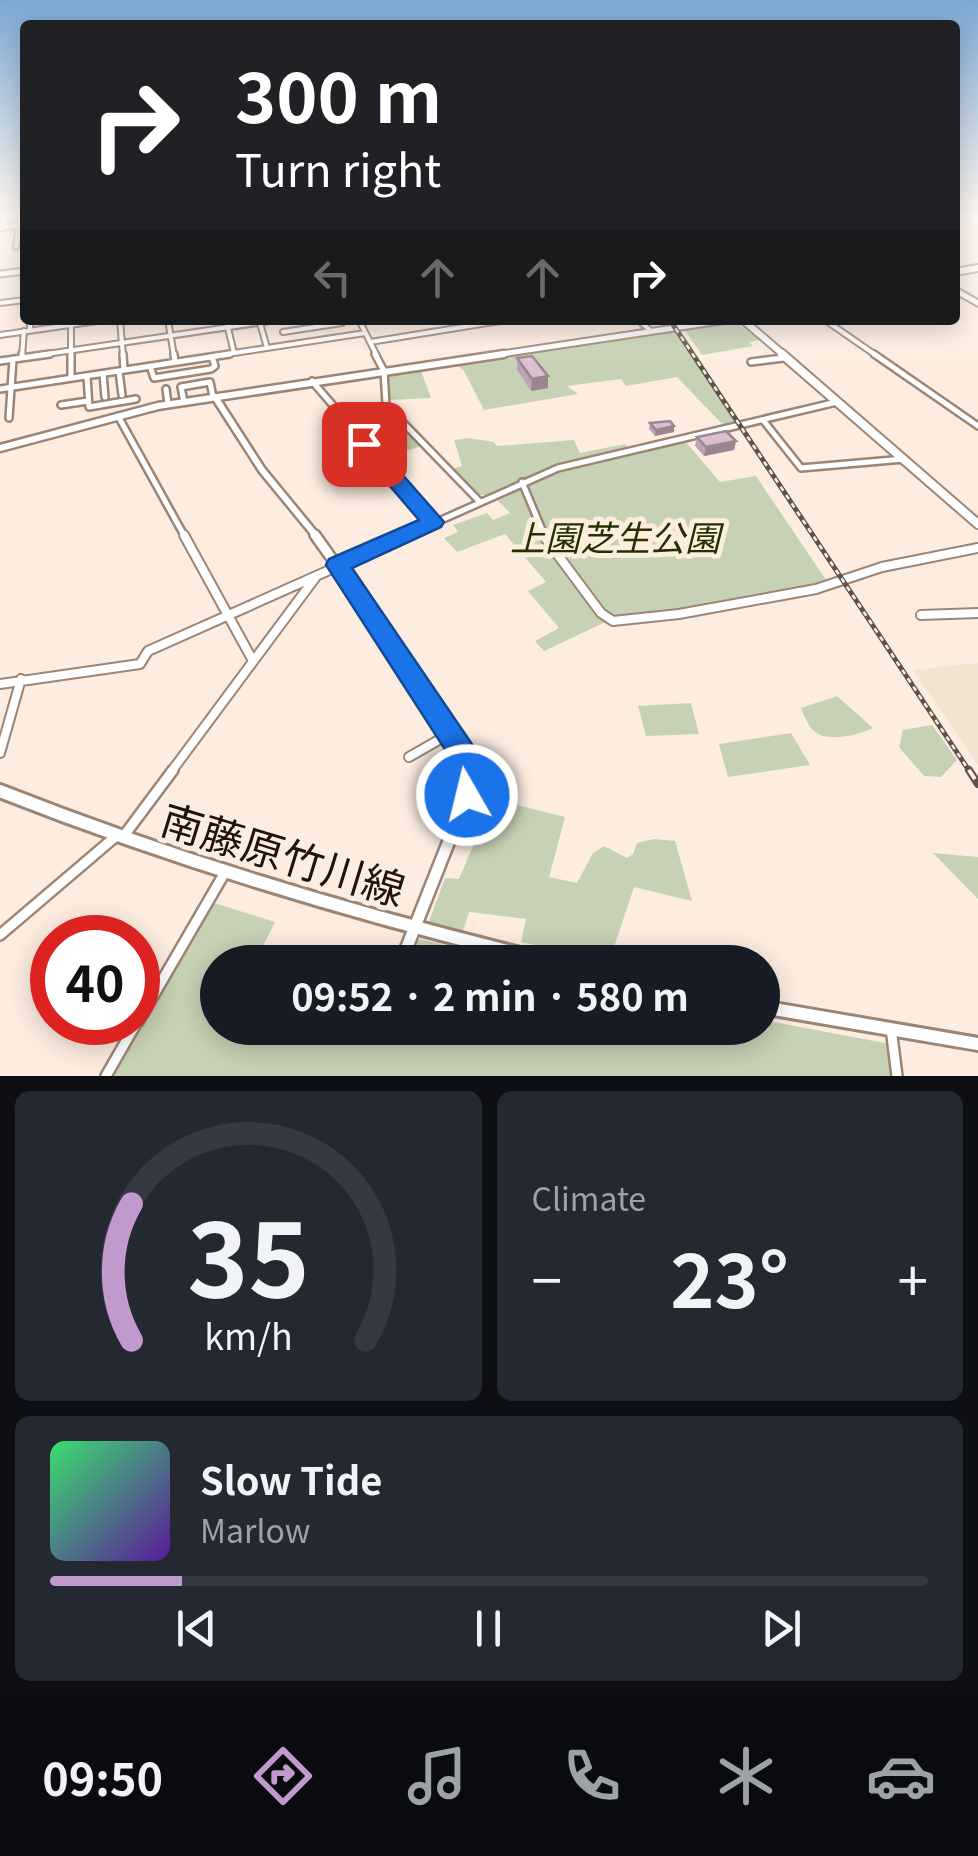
<!DOCTYPE html>
<meta charset="utf-8">
<style>
:root{--surface:#171b24;--page:#242831;--text:#f1f3f6;--muted:#9ea1a6;--line:#363941;--accent:#c19acd}
body{margin:0;font-family:Georgia,"Noto Sans JP",serif;background:var(--page);color:var(--text);height:100vh;display:flex;flex-direction:column;font-size:38px;white-space:nowrap}
*{box-sizing:border-box;margin:0}
p{font-size:32px;color:var(--muted)}
.icon{flex:none;width:55px;height:55px;fill:none;stroke:currentColor;stroke-width:2;stroke-linecap:round;stroke-linejoin:round}
.map{position:relative;height:1076px;overflow:hidden}
.side{display:flex;flex-direction:column;gap:15px;padding:15px;background:#0d0f14;flex:1}
.side>*{flex:none}
.banner{position:absolute;left:20px;top:20px;width:940px;height:305px;border-radius:10px;box-shadow:0 5px 25px #0003;background:#202124;color:#fff;overflow:hidden}
.speed{position:absolute;left:30px;top:915px;display:flex;gap:20px;font-size:50px;font-weight:700;text-align:center}
.speed>*{display:grid;place-content:center;width:130px;height:130px;border-radius:50%;background:var(--surface);box-shadow:0 5px 25px #0003;line-height:1}
.speed .limit{border:15px solid #d22;background:#fff;color:#111}
.pin{position:absolute;display:grid;place-items:center;width:85px;height:85px;color:#fff;margin:-42px;border-radius:20px;box-shadow:0 5px 15px #0006}
.me{position:absolute;width:110px;margin:-55px;rotate:352deg;stroke-linejoin:round;filter:drop-shadow(0 0 8px #0008)}
.turn{display:flex;align-items:center;gap:35px;height:210px;padding:0 50px;font-size:45px}
.turn .icon{width:130px;height:130px;stroke-width:2.5}
.turn b{display:block;font-size:70px;line-height:85px}
.lanes{display:flex;align-items:center;height:95px;padding:0 50px;background:#0003;justify-content:center;gap:50px;direction:ltr}
.lanes .off{opacity:.35}
.big{font-size:75px;font-weight:700;line-height:1.1}
.side .widget{flex:1;display:flex;flex-direction:column;justify-content:center;gap:15px;min-width:0;padding:0 35px;border-radius:15px;background:var(--page)}
.side .dial{align-items:center;gap:0}
.dial svg{height:260px;overflow:visible;fill:none;stroke:var(--line);stroke-width:7;stroke-linecap:round;text-anchor:middle}
.dial text{fill:var(--text);stroke:none}
.song{display:flex;align-items:center;gap:30px}
.cover{width:120px;height:120px;border-radius:15px;background:linear-gradient(135deg,hsl(140 70% 55%),hsl(270 70% 35%))}
.played{height:10px;border-radius:5px;background:linear-gradient(90deg,var(--accent) 15%,var(--line) 15%)}
.keys{display:flex;justify-content:space-around;direction:ltr}
.heat{display:flex;justify-content:space-between;align-items:center;font-size:55px;direction:ltr}
.side .tiles{flex:1;display:grid;gap:15px;grid-template-columns:1fr 1fr}
.widget:last-child{grid-column:span 2}
.trip{position:absolute;left:200px;top:945px;width:580px;height:100px;border-radius:50px;background:var(--surface);box-shadow:0 5px 25px #0003;font-weight:700;line-height:100px;text-align:center}
.tabs{display:flex;height:160px;justify-content:space-around;align-items:center;background:#090b0e;color:var(--muted)}
.tabs .icon{width:70px;height:70px}
.tabs .active{color:var(--accent)}
.tabs b{font-size:45px;color:var(--text)}
.map>svg:first-child{display:block}
</style>
<div class="map">
<svg width="978" height="1076" viewBox="0 0 978 1076">
<rect width="100%" height="100%" fill="#fdede1"/>
<!-- education -->
<path fill="#f0e5d0" d="M 978,663 L 978,765 L 913,670 Z"/>
<!-- green -->
<path fill="#c7d1b5" d="M 734,321 L 760,340 L 749,342 L 753,346 L 702,355 L 683,328 Z
M 674,329 L 736,424 L 725,427 L 677,377 L 626,386 L 621,379 L 567,386 L 578,394 L 484,410 L 464,371 L 454,362 Z
M 420,368 L 431,398 L 389,400 L 388,373 Z
M 401,424 L 422,446 L 381,459 L 362,437 Z
M 469,438 L 494,442 L 497,446 L 574,440 L 580,453 L 625,444 L 631,453 L 684,440 L 720,482 L 756,476 L 828,583 L 659,615 L 612,619 L 544,651 L 535,641 L 559,628 L 528,591 L 546,582 L 505,534 L 457,552 L 444,538 L 458,532 L 453,525 L 487,513 L 493,520 L 510,513 L 492,495 L 480,495 L 453,469 L 462,466 L 454,440 Z
M 837,696 L 873,728 C 860,735 826,743 814,731 C 808,726 804,715 801,708 Z
M 691,703 L 699,734 L 646,736 L 638,706 Z
M 932,725 L 957,760 L 941,777 L 924,776 L 899,747 L 903,730 Z
M 791,733 L 810,765 L 728,777 L 719,744 Z
M 493,799 L 565,817 L 549,877 L 577,883 L 593,853 L 604,846 L 627,858 L 633,854 L 637,843 L 654,839 L 675,841 L 692,901 L 634,887 L 609,962 L 521,942 L 526,919 L 469,912 L 462,934 L 428,924 L 445,878 L 459,879 Z
M 933,853 L 978,857 L 978,899 Z
M 214,903 L 275,922 L 263,946 L 306,962 L 218,962 L 218,1028 L 762,1028 L 763,1020 L 890,1044 L 894,1076 L 111,1076 Z
M 420,939 L 512,962 L 393,962 L 400,942 L 412,945 Z"/>
<g fill="none" stroke-linecap="round" stroke-linejoin="round">
<defs>
<path id="minor-far3" d="M 0,228 L 25,225
M 2,228 L 4,215
M 16,247 L 20,218
M 0,303 L 25,300
M 30,320 L 30,330
M 120,320 L 123,356
M 168,320 L 174,356
M 226,320 L 234,353
M 359,320 L 377,356
M 638,320 L 651,331
M 825,320 L 877,356
M 260,323 L 267,348
M 71,325 L 71,356
M 283,332 L 342,323
M 0,335 L 104,320
M 370,342 L 506,320
M 22,356 L 24,331
M 33,356 L 277,320
M 214,356 L 365,333"/>
<path id="minor-far2" d="M 71,354 L 71,378
M 123,354 L 124,370
M 174,354 L 175,362
M 375,354 L 384,371 L 386,405 L 480,502
M 874,354 L 978,426
M 22,358 L 22,354
M 0,361 L 50,354
M 751,362 L 783,358
M 150,366 L 154,378 L 211,369 L 215,366 L 212,357
M 119,371 L 122,395
M 103,374 L 105,397
M 87,377 L 89,407 L 136,399
M 312,381 L 433,522
M 0,389 L 230,354
M 166,389 L 168,404
M 184,402 L 181,387 L 210,382 L 213,397
M 61,405 L 88,401
M 118,416 L 185,537
M 9,418 L 13,359
M 763,420 L 801,468 L 904,459
M 522,482 L 545,537
M 403,537 L 558,468 L 837,402"/>
<path id="minor-far1" d="M 184,535 L 252,659
M 543,535 L 601,613 L 613,621 L 679,614 L 816,589 L 882,567 L 978,548
M 921,615 L 978,613
M 0,684 L 140,664 L 148,651 L 408,535
M 0,753 L 21,679
M 409,757 L 451,733
M 171,772 L 315,578"/>
<path id="minor" d="M 123,837 L 173,770
M 0,935 L 115,837
M 138,1022 L 224,874
M 891,1028 L 897,1076
M 106,1076 L 137,1022"/>
<path id="tertiary-far3" d="M 0,274 L 25,271
M 955,290 L 978,303
M 488,356 L 727,320"/>
<path id="tertiary-far2" d="M 215,397 L 262,470 L 317,537
M 0,448 L 158,406 L 504,354"/>
<path id="tertiary-far1" d="M 315,535 L 397,650 L 467,764 L 467,772"/>
<path id="tertiary" d="M 401,962 L 466,798 L 467,770"/>
<path id="secondary-far2" d="M 955,272 L 978,268
M 743,320 L 785,356"/>
<path id="secondary-far1" d="M 782,354 L 978,524"/>
<path id="secondary" d="M 0,791 C 180,862 364,917 553,962
M 762,1007 L 978,1044"/>
</defs>
<!-- minor-far3 casing -->
<use href="#minor-far3" stroke="#9d8574" stroke-width="8"/>
<!-- minor-far2 casing -->
<use href="#minor-far2" stroke="#9d8574" stroke-width="10"/>
<!-- minor-far1 casing -->
<use href="#minor-far1" stroke="#9d8574" stroke-width="12"/>
<!-- minor casing -->
<use href="#minor" stroke="#9d8574" stroke-width="14"/>
<!-- tertiary-far3 casing -->
<use href="#tertiary-far3" stroke="#9d8574" stroke-width="9"/>
<!-- tertiary-far2 casing -->
<use href="#tertiary-far2" stroke="#9d8574" stroke-width="11"/>
<!-- tertiary-far1 casing -->
<use href="#tertiary-far1" stroke="#9d8574" stroke-width="14"/>
<!-- tertiary casing -->
<use href="#tertiary" stroke="#9d8574" stroke-width="16"/>
<!-- secondary-far2 casing -->
<use href="#secondary-far2" stroke="#9d8574" stroke-width="10"/>
<!-- secondary-far1 casing -->
<use href="#secondary-far1" stroke="#9d8574" stroke-width="12"/>
<!-- secondary casing -->
<use href="#secondary" stroke="#9d8574" stroke-width="18"/>
<!-- minor-far3 -->
<use href="#minor-far3" stroke="#fff" stroke-width="4"/>
<!-- minor-far2 -->
<use href="#minor-far2" stroke="#fff" stroke-width="5"/>
<!-- minor-far1 -->
<use href="#minor-far1" stroke="#fff" stroke-width="8"/>
<!-- minor -->
<use href="#minor" stroke="#fff" stroke-width="9"/>
<!-- tertiary-far3 -->
<use href="#tertiary-far3" stroke="#fff" stroke-width="5"/>
<!-- tertiary-far2 -->
<use href="#tertiary-far2" stroke="#fff" stroke-width="6"/>
<!-- tertiary-far1 -->
<use href="#tertiary-far1" stroke="#fff" stroke-width="9"/>
<!-- tertiary -->
<use href="#tertiary" stroke="#fff" stroke-width="11"/>
<!-- secondary-far2 -->
<use href="#secondary-far2" stroke="#fff" stroke-width="6"/>
<!-- secondary-far1 -->
<use href="#secondary-far1" stroke="#fff" stroke-width="8"/>
<!-- secondary -->
<use href="#secondary" stroke="#fff" stroke-width="12"/>
<defs>
<path id="rail-far1" d="M 670,320 L 970,772"/>
<path id="rail" d="M 969,770 L 978,784"/>
</defs>
<!-- rail-far1 casing -->
<use href="#rail-far1" stroke="#5d524a" stroke-width="5"/>
<!-- rail casing -->
<use href="#rail" stroke="#5d524a" stroke-width="8"/>
<!-- rail-far1 -->
<use href="#rail-far1" stroke="#fdede1" stroke-width="2.5" stroke-dasharray="5" stroke-linecap="butt"/>
<!-- rail -->
<use href="#rail" stroke="#fdede1" stroke-width="4" stroke-dasharray="11" stroke-linecap="butt"/>
</g>
<!-- wall -->
<path fill="#bca4b2" d="M 517,358 L 548,388 L 531,391 L 517,370 Z
M 650,423 L 674,432 L 655,436 L 649,429 Z
M 697,437 L 736,441 L 734,450 L 704,456 L 695,446 Z"/>
<!-- shaded-wall -->
<path fill="#998691" d="M 548,376 L 548,388 L 531,391 L 532,379 Z
M 674,426 L 674,432 L 655,436 L 656,430 Z
M 736,441 L 734,450 L 704,456 L 706,447 Z"/>
<!-- building -->
<path fill="#dbbfcf" stroke="#998691" stroke-width="2.5" d="M 532,356 L 548,376 L 532,379 L 517,358 Z
M 670,421 L 674,426 L 656,430 L 650,423 Z
M 726,431 L 736,441 L 706,447 L 697,437 Z"/>
<!-- sky -->
<linearGradient id="sky" x2="0" y2="1"><stop stop-color="#7ca8d4"/><stop offset="0.59" stop-color="#fef7f2"/><stop offset="1" stop-color="#fef7f2" stop-opacity="0"/></linearGradient>
<rect width="978" height="366" fill="url(#sky)"/>
<!-- route -->
<path fill="#1a73e8" stroke="#114b97" stroke-width="2.5" d="M 364,438 L 372,440 L 444,522 L 441,527 L 352,568 L 476,750 C 482,769 486,786 477,804 L 467,808 L 456,804 C 449,789 454,771 448,754 L 326,565 L 329,559 L 419,520 L 354,444 Z"/>
<g text-anchor="middle" dominant-baseline="central" stroke-width="10" stroke-linejoin="round" paint-order="stroke">
<!-- park labels -->
<g font-size="35" font-style="italic" fill="#243000" stroke="#fdede1">
<text x="615" y="535">上園芝生公園</text>
</g>
<!-- near-street labels -->
<g font-size="42" fill="#1d140e" stroke="#fdede1">
<text transform="translate(284 852) rotate(17)">南藤原竹川線</text>
</g>
</g>
</svg>
<div class="speed"><div class="limit">40</div></div>
<div class="pin" style="left:364px;top:444px;background:#d93025"><svg class="icon" aria-label="arrive" viewBox="0 0 24 24"><path d="M6 21V4h12l-3 4 3 4H6"/></svg></div>
<svg class="me" style="left:467px;top:795px" viewBox="-20 -20 40 40"><circle r="17" fill="#1a73e8" stroke="#fff" stroke-width="3"/><path d="M0-11L8 9 0 5-8 9z" fill="#fff"/></svg>
<div class="trip">09:52 · 2 min · 580 m</div>
<div class="banner">
<div class="turn"><svg class="icon" aria-label="right" viewBox="0 0 24 24"><path d="M7 20v-9h11M14 6l5 5-5 5"/></svg><div><b>300 m</b>Turn right</div></div>
<div class="lanes"><svg class="icon off" aria-label="left" viewBox="0 0 24 24"><path d="M17 20v-9H6M10 6l-5 5 5 5"/></svg><svg class="icon off" aria-label="ahead" viewBox="0 0 24 24"><path d="M12 20V5M6 11l6-6 6 6"/></svg><svg class="icon off" aria-label="ahead" viewBox="0 0 24 24"><path d="M12 20V5M6 11l6-6 6 6"/></svg><svg class="icon" aria-label="right" viewBox="0 0 24 24"><path d="M7 20v-9h11M14 6l5 5-5 5"/></svg></div>
</div>
</div>
<section class="side">
<div class="tiles">
<div class="widget dial"><svg viewBox="0 0 100 80">
<path d="M14 69A42 42 0 1 1 86 69"/>
<path d="M14 69A42 42 0 0 1 14 27" stroke="#c19acd"/>
<text x="50" y="56" font-size="32" font-weight="700">35</text>
<text x="50" y="72" font-size="11">km/h</text>
</svg></div>
<div class="widget"><p>Climate</p>
<div class="heat"><a>−</a><b class="big">23°</b><a>+</a></div>
</div>
<div class="widget">
<div class="song"><i class="cover"></i><div><b>Slow Tide</b><p>Marlow</p></div></div>
<div class="played"></div>
<div class="keys"><svg class="icon" aria-label="previous" viewBox="0 0 24 24"><path d="M18 5L8 12l10 7zM5 5v14"/></svg><svg class="icon" aria-label="pause" viewBox="0 0 24 24"><path d="M8 5v14M16 5v14"/></svg><svg class="icon" aria-label="next" viewBox="0 0 24 24"><path d="M6 5l10 7-10 7zM19 5v14"/></svg></div>
</div>
</div>
</section>
<nav class="tabs">
<b>09:50</b>
<svg class="icon active" aria-label="directions" viewBox="0 0 24 24"><path d="M12 3l9 9-9 9-9-9zM9 14v-3h6M13 9l2 2-2 2"/></svg>
<svg class="icon" aria-label="music" viewBox="0 0 24 24"><path d="M9 18V5l10-2v13"/><circle cx="6" cy="18" r="3"/><circle cx="16" cy="16" r="3"/></svg>
<svg class="icon" aria-label="phone" viewBox="0 0 24 24"><path d="M5 4h4l2 5-3 2q2 4 5 5l2-3 5 2v4C11 20 4 13 5 4z"/></svg>
<svg class="icon" aria-label="climate" viewBox="0 0 24 24"><path d="M12 3v18M4 7l16 10M4 17L20 7"/></svg>
<svg class="icon" aria-label="car" viewBox="0 0 24 24"><path d="M5 17H2v-5l4-1 3-4h7l3 4 3 1v5h-3M9 17h6M6 11h13"/><circle cx="7" cy="17" r="2"/><circle cx="17" cy="17" r="2"/></svg>
</nav>
